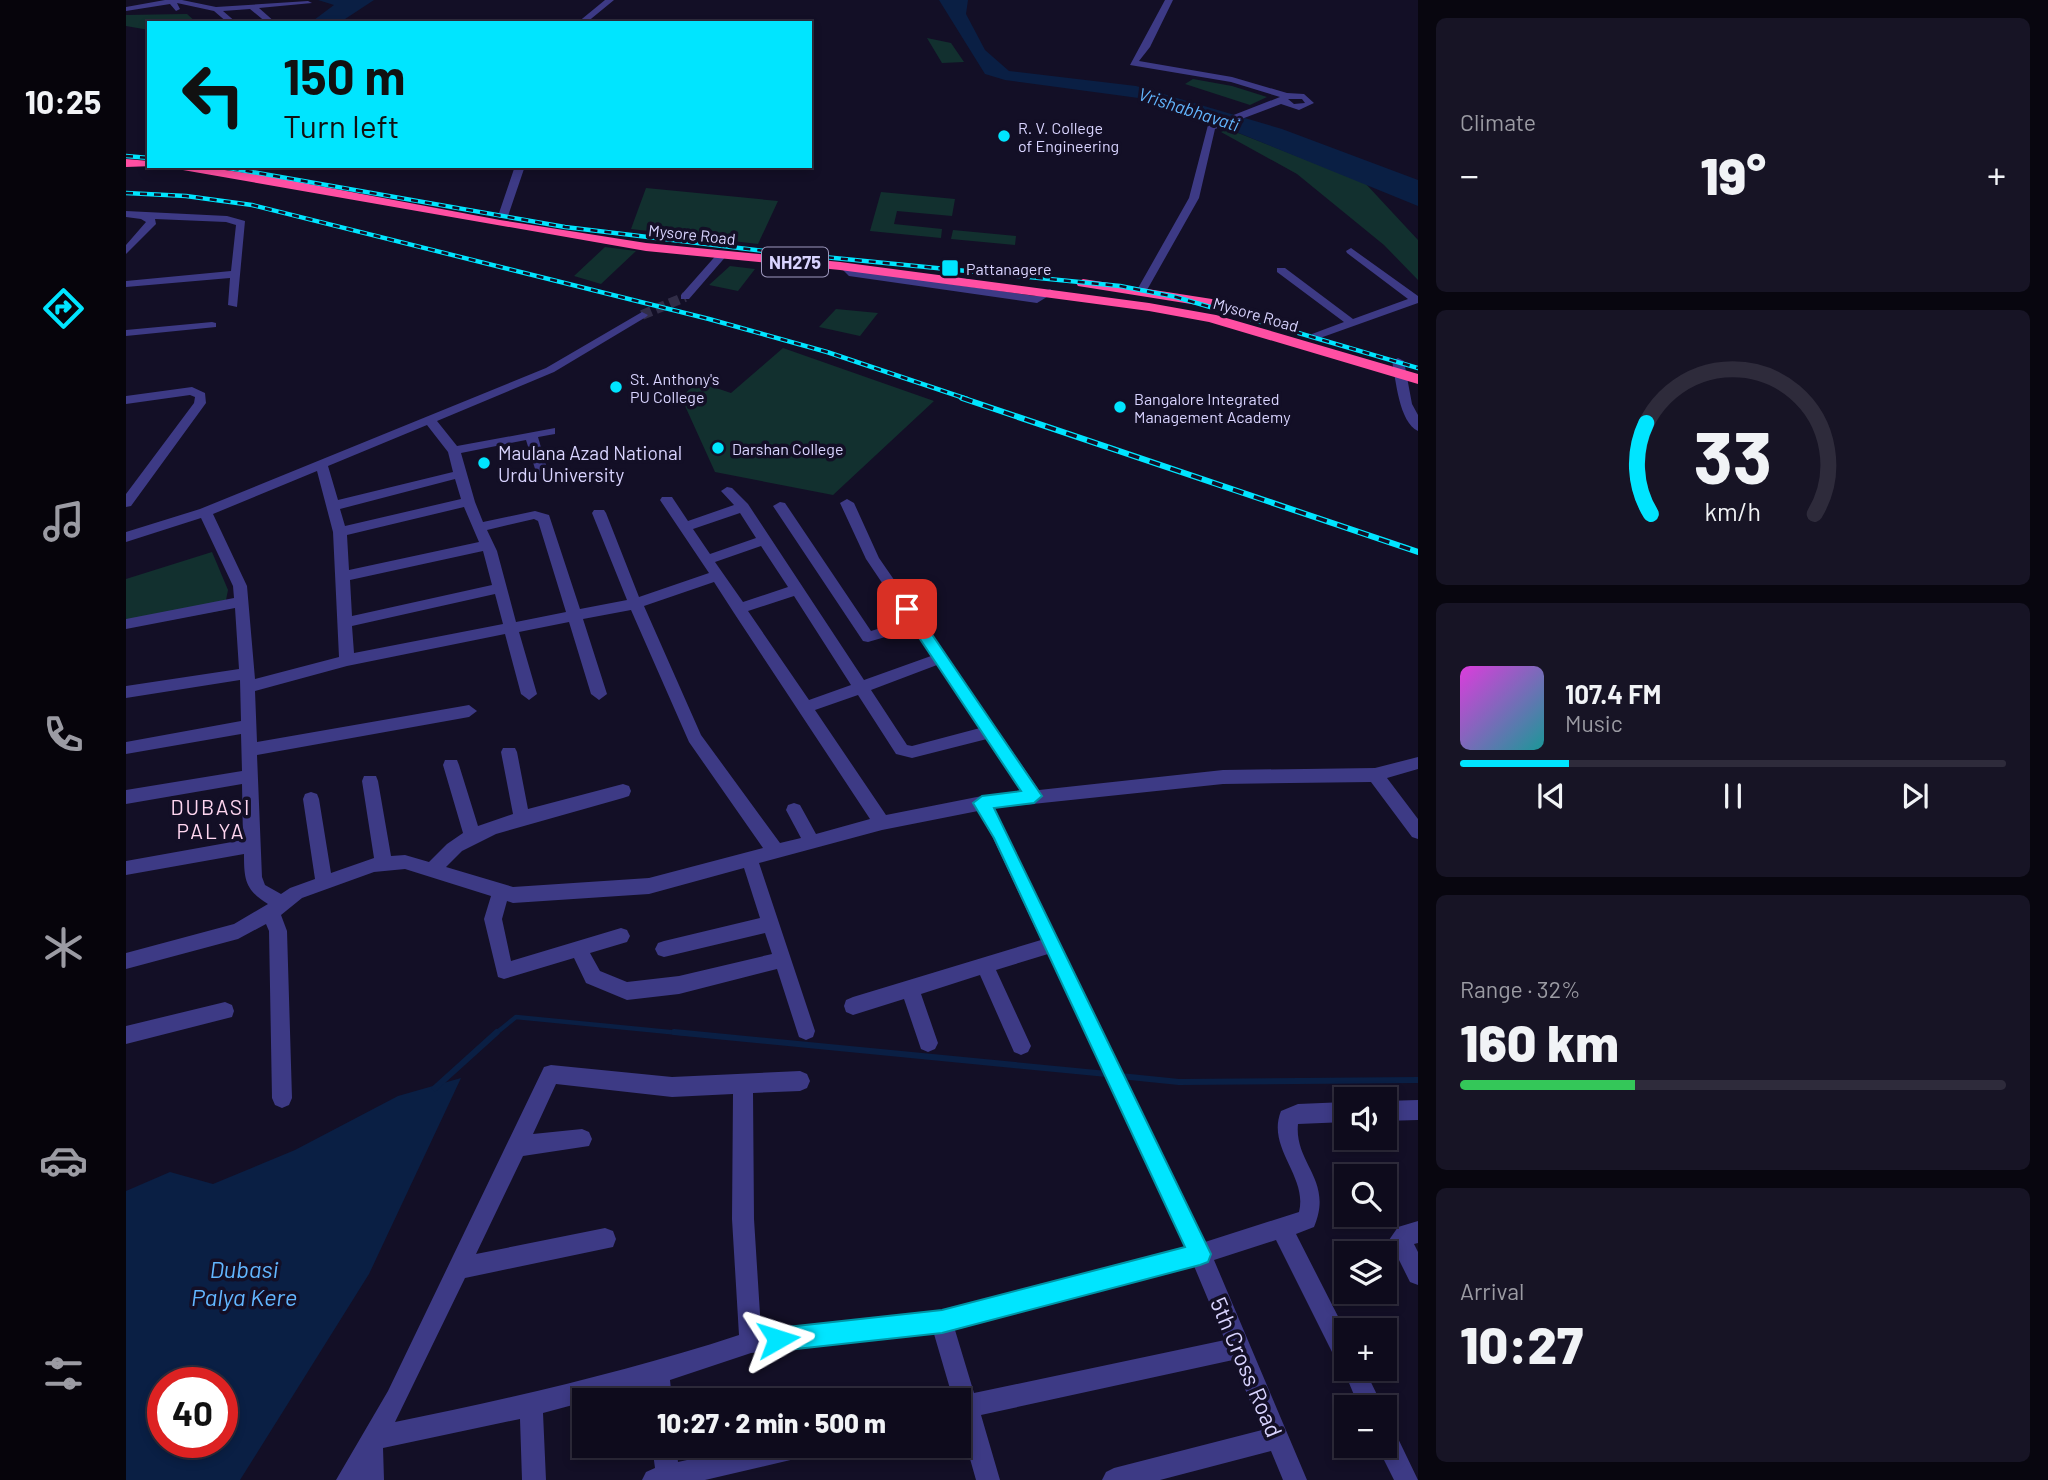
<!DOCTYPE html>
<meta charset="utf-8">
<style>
:root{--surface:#0e0b1c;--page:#171425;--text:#f1f3f6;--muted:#9b9ba3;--line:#2e2b3b;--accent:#00e5ff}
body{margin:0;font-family:Barlow,sans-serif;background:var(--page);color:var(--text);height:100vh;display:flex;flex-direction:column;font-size:26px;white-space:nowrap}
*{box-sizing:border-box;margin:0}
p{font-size:23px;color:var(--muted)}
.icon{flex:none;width:38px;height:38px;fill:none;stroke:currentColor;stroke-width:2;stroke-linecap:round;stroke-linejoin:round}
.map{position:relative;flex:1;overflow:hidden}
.sheet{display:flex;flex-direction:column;gap:18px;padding:18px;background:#08060f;width:630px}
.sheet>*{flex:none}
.guide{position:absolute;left:21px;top:21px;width:665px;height:147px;border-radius:0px;box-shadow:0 4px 10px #0003,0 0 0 2px var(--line);background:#00e5ff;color:#111;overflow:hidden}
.tools{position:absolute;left:1208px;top:1087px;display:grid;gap:14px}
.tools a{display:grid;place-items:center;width:63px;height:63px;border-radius:0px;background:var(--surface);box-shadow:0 4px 10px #0003,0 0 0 2px var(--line);font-size:35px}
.speed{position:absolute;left:21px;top:1367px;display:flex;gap:14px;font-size:35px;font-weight:700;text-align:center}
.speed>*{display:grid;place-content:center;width:91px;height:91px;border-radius:50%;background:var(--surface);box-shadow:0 4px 10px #0003,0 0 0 2px var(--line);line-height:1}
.speed .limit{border:10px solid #d22;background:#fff;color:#111}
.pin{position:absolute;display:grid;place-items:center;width:60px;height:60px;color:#fff;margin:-30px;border-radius:14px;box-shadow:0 4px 10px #0006}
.me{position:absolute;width:77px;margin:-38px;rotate:84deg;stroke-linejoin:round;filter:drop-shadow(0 0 5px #0008)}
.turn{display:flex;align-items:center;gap:24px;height:147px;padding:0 21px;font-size:32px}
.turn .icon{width:91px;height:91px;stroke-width:2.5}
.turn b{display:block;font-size:49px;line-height:60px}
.big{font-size:52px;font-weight:800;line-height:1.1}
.sheet .tile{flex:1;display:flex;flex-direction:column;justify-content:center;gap:10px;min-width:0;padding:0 24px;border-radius:10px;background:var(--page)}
.sheet .dial{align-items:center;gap:0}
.dial svg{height:182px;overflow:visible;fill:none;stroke:var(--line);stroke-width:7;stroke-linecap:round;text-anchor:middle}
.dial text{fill:var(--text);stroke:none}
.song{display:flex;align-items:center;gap:21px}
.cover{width:84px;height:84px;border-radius:10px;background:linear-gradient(135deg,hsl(300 70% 55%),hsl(180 70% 35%))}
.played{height:7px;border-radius:4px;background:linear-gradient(90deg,var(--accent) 20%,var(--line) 20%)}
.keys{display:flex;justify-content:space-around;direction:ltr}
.heat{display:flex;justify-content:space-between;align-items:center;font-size:38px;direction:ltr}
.charge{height:10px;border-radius:5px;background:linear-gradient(90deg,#34c759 32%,var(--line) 0)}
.trip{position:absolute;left:446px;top:1388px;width:399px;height:70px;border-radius:0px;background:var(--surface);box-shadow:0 4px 10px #0003,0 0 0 2px var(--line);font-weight:800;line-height:70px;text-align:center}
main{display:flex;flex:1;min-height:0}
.tab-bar{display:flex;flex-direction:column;width:126px;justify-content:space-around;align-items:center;background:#06040b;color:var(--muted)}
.tab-bar .icon{width:49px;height:49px}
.tab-bar .active{color:var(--accent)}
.tab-bar b{font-size:32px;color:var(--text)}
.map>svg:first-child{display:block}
</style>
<main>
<nav class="tab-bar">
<b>10:25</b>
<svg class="icon active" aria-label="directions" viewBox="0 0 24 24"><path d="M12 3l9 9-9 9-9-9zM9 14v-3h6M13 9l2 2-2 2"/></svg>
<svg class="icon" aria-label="music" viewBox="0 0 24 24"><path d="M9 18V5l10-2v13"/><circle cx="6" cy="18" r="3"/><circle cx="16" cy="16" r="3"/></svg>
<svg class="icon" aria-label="phone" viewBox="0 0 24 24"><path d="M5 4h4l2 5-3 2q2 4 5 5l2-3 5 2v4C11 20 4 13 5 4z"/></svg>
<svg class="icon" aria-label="climate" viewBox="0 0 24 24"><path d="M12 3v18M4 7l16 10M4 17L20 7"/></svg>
<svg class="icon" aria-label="car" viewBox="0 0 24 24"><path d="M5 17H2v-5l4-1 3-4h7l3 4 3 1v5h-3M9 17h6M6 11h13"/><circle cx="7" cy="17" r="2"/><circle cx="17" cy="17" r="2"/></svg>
<svg class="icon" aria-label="filters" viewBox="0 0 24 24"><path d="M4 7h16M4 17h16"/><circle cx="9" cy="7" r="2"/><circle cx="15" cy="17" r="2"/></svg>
</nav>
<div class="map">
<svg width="1292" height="1480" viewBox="0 0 1292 1480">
<rect width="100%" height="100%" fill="#130f26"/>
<!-- green -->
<path fill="#12302f" d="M 61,14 L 71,23 L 23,23 L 23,30 L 0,26 L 0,15 Z
M 801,38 L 825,43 L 838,62 L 816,63 Z
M 1067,79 L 1106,86 L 1141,97 L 1124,105 L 1059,84 Z
M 1102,129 L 1239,183 L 1292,240 L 1292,280 L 1258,245 L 1171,174 L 1095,132 Z
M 520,188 L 652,201 L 632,244 L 505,229 Z
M 755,192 L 829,199 L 826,216 L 771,211 L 768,224 L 816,229 L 815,238 L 744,231 Z
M 827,230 L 890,236 L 889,245 L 825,239 Z
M 479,247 L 510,251 L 475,284 L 448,276 Z
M 604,266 L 629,269 L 612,291 L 583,285 Z
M 710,309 L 752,313 L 734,336 L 693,327 Z
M 657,348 L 808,401 L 707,495 L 589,472 L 555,397 L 572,382 L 605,393 Z
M 86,552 L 102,590 L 98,610 L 0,628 L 0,579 Z"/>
<!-- water -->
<path fill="#0a1f44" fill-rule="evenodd" d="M 192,0 L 248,0 L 213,23 L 184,23 L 208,5 Z
M 813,0 L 842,0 L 840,14 L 859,50 L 883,71 L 1010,86 L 1156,129 L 1292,180 L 1292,206 L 1044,105 L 1020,99 L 879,80 L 859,74 Z
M 335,1078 L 243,1274 L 114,1480 L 0,1480 L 0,1191 L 44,1172 L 87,1184 L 169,1150 L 272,1096 ZM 37,1382 L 96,1382 L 96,1442 L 37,1442 Z"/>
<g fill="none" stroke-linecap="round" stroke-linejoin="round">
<!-- stream-far1 -->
<path stroke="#0a1f44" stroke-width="4.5" d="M 369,1034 L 390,1017 L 564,1034"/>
<!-- stream -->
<path stroke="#0a1f44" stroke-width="6" d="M 548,1032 L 981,1074
M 994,1076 L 1053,1082 L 1292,1080
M 309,1088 L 371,1032"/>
<!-- minor-tunnel -->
<path stroke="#312d47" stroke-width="10" stroke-dasharray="10 5" stroke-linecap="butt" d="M 516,315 L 559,297"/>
<!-- minor -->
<path fill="#3d3a85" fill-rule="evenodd" d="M 39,0 L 56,0 L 90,7 L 182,1 L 186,3 L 133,8 L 150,23 L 141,23 L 124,9 L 97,11 L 111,23 L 102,23 L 88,11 L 51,3 L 54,9 L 50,11 L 44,4 L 0,11 L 0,7 Z
M 479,0 L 488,0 L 460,23 L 451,23 Z
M 1039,0 L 1047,0 L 1024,47 L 1013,61 L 1106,77 L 1161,93 L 1178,94 L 1188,103 L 1173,110 L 1155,104 L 1089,129 L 1073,198 L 1021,290 L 1016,293 L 1011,290 L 1063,198 L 1082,125 L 1154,97 L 1105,82 L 1004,65 ZM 1162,99 L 1176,99 L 1179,103 L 1168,104 Z
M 389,166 L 399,166 L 382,216 L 373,218 L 372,216 Z
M 0,211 L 101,216 L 119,221 L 111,307 L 102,305 L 104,278 L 0,287 L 0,281 L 105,271 L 110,225 L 100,222 L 29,219 L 30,224 L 0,254 L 0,245 L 20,222 L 15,219 L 0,217 Z
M 1225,248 L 1292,296 L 1292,303 L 1194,338 L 1186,338 L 1186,334 L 1218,322 L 1151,272 L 1151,268 L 1159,268 L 1227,319 L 1282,299 L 1221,253 L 1220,251 Z
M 593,252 L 602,254 L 563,299 L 555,299 L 555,295 Z
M 719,264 L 726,270 L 909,296 L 924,289 L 929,292 L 911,303 L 723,276 L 714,267 Z
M 516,312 L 522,315 L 520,317 L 428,372 L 311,421 L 331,446 L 429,428 L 429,434 L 412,437 L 422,472 L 421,475 L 411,475 L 410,472 L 400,440 L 335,453 L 349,502 L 357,522 L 409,511 L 423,515 L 454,609 L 501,600 L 466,513 L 468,510 L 478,510 L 480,513 L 513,597 L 583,573 L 534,500 L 536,497 L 546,497 L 562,521 L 608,505 L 595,491 L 601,487 L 606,488 L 622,504 L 738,680 L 805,656 L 787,629 L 742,642 L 737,641 L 647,506 L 654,502 L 659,503 L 745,631 L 781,620 L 740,559 L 714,503 L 721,499 L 728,503 L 753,558 L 913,790 L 1097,770 L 1249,768 L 1292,757 L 1292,769 L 1261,778 L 1292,819 L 1292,839 L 1286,837 L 1245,782 L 1097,784 L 868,808 L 1079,1242 L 1173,1212 C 1182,1176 1140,1148 1155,1111 L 1172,1104 L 1220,1102 L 1220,1122 L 1172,1124 C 1168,1164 1208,1180 1188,1227 L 1170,1234 L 1220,1332 L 1220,1368 L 1238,1368 L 1257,1407 L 1233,1407 L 1216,1366 L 1212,1364 L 1150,1240 L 1088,1260 L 1181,1480 L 1157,1480 L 1145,1451 L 1034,1480 L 976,1480 L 980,1472 L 988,1468 L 1136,1430 L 1107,1360 L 855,1415 L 874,1480 L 850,1480 L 833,1420 L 833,1400 L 825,1400 L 827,1399 L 808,1334 L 625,1353 L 544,1380 L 546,1400 L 522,1400 L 522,1386 L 468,1400 L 458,1400 L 458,1402 L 417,1413 L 420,1480 L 396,1480 L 394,1419 L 257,1448 L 258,1480 L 210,1480 L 262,1391 L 418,1067 L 425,1065 L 546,1077 L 674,1071 L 681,1074 L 684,1081 L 681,1088 L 674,1091 L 627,1093 L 628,1219 L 635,1330 L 816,1311 L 1060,1247 L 922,954 L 870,970 L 905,1046 L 902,1052 L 895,1055 L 888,1052 L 854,975 L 795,994 L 812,1043 L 809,1049 L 802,1052 L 795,1049 L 778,999 L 727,1015 L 720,1012 L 718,1006 L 720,1000 L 727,997 L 915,940 L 867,838 L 852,811 L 756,830 L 633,863 L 689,1031 L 687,1037 L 680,1040 L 673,1037 L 671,1031 L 651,969 L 553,994 L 501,1000 L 460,983 L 448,958 L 378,979 L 372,977 L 358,919 L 365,896 L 279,869 L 248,872 L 176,898 L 155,915 L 161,931 L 166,1098 L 163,1105 L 156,1108 L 149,1105 L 146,1098 L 143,931 L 140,924 L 112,939 L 0,969 L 0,953 L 108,924 L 142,904 C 119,890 118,879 118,854 L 0,875 L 0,861 L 117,840 L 116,784 L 0,804 L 0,790 L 116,771 L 115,734 L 0,754 L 0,742 L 115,721 L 114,680 L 0,698 L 0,686 L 113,669 L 109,608 L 0,629 L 0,619 L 108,598 L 107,586 L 75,518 L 0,542 L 0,532 L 74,509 L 420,368 ZM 301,425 L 322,452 L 327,472 L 212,500 L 202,466 ZM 191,471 L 207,532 L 213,657 L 129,679 L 121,586 L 87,514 ZM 329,479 L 335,499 L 219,526 L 214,509 ZM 338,507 L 353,542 L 223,570 L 221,535 ZM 614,513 L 630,538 L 584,554 L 567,529 ZM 408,519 L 412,521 L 440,612 L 390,622 L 371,551 L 361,530 ZM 635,546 L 662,587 L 617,602 L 589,562 ZM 357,551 L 366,585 L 226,616 L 224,580 ZM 588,582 L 608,613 L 744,819 L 690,834 L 674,805 L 668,803 L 662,805 L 660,810 L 675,838 L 654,843 L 575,735 L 518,606 ZM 369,594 L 377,624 L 228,653 L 226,626 ZM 668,596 L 725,685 L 683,700 L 622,611 ZM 505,610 L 563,742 L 637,848 L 523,878 L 387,887 L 320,867 L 336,851 L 370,834 L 497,798 L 503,796 L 505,791 L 503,786 L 497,784 L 402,809 L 391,752 L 389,748 L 377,748 L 375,752 L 387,814 L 352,826 L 333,765 L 331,760 L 319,760 L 317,765 L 337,833 L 321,844 L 303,862 L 279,855 L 265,856 L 252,781 L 250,776 L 238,776 L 236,781 L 248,858 L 205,873 L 193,799 L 191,794 L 185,792 L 179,794 L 177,799 L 189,879 L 164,888 L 155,894 L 139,885 L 136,877 L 131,755 L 343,717 L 351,711 L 343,705 L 131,742 L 129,691 L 221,666 L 379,634 L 395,694 L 403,700 L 411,694 L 393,632 L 443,622 L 465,694 L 473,700 L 481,694 L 457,619 ZM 811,665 L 854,728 L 786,746 L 781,745 L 745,690 ZM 732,695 L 770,754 L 786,758 L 861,739 L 896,792 L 856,796 L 760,815 L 689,710 ZM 618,868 L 634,918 L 538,941 L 532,943 L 529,949 L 532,955 L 538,957 L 639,933 L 646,954 L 553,976 L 501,982 L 474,971 L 464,953 L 501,942 L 504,936 L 501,930 L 495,928 L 385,961 L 376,919 L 381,901 L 387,903 L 523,894 ZM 430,1084 L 546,1097 L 607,1094 L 606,1219 L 613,1335 C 501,1372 385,1398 269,1422 L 339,1278 L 487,1247 L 490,1239 L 487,1231 L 479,1228 L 350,1254 L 397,1156 L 463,1146 L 466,1139 L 463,1132 L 456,1129 L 407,1134 ZM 1068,1266 L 1099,1340 L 848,1393 L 829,1330 Z
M 86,322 L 90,323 L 90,327 L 0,336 L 0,330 Z
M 1272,358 L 1278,361 L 1286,404 L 1292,415 L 1292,431 C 1273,422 1270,380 1266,361 Z
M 66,387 L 79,393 L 80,403 L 5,506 L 0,507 L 0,494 L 68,403 L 69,397 L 64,395 L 0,404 L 0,396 Z
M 99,1002 L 106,1005 L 108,1011 L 106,1017 L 0,1044 L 0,1026 Z
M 1292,1100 L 1292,1120 L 1258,1121 L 1258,1101 Z
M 1292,1221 L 1292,1243 L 1288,1244 L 1292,1252 L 1292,1285 L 1284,1282 L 1263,1240 L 1272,1227 Z
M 1258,1422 L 1266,1426 L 1292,1480 L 1268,1480 L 1251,1446 L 1258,1446 Z
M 526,1446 L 550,1446 L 552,1462 L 624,1446 L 685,1446 L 681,1454 L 673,1458 L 579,1480 L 516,1480 L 520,1472 L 529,1468 Z"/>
<!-- highway -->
<path fill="#ff4fa3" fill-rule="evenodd" d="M 0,159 L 23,161 L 23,166 L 28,166 L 0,167 Z
M 34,166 L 69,166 L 135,175 L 374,220 L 520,243 L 714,262 L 1023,303 L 1090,315 L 1292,374 L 1292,384 L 1083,322 L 1023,311 L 714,270 L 520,251 Z
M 957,279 L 1086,299 L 1142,318 L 1135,322 L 1084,307 L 952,286 L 950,283 Z"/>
<defs>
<path id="rail-far1" d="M 0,156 L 23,158
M 92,166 L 439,227 L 647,252 L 994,286 L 1050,297 L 1292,368
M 0,193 L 60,196 L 126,205 L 583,319 L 701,352 L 841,399"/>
<path id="rail" d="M 836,398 L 1292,552"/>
</defs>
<!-- rail-far1 casing -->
<use href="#rail-far1" stroke="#00e5ff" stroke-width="4.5"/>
<!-- rail casing -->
<use href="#rail" stroke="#00e5ff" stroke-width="6"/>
<!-- rail-far1 -->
<use href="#rail-far1" stroke="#130f26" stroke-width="2.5" stroke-dasharray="7" stroke-linecap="butt"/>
<!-- rail -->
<use href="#rail" stroke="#130f26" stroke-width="3.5" stroke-dasharray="11" stroke-linecap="butt"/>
</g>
<!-- route -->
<path fill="#00e5ff" stroke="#0095a6" stroke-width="2" d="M 781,603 L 786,605 L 916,796 L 908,803 L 868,808 L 1085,1254 L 1082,1262 L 1074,1265 L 816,1333 L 652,1351 L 644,1347 L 641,1339 L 644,1331 L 652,1328 L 816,1310 L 1059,1247 L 868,838 L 847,803 L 856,796 L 895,791 L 776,612 L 776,605 Z"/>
<!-- markers -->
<g fill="#00e5ff" stroke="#130f26" stroke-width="2.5">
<circle cx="878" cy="136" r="7"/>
<rect x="815" y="259" width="18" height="18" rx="3.5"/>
<circle cx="490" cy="387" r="7"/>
<circle cx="994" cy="407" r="7"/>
<circle cx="592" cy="448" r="7"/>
<circle cx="358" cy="463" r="7"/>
</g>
<g text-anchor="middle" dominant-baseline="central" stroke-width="7" stroke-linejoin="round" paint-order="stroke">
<!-- far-poi labels -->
<g font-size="16" fill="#d9d4ff" stroke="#130f26" text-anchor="start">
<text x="892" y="127">R. V. College<tspan x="892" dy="18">of Engineering</tspan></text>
<text x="840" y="268">Pattanagere</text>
<text x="504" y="378">St. Anthony's<tspan x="504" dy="18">PU College</tspan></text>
<text x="1008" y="398">Bangalore Integrated<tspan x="1008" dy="18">Management Academy</tspan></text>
<text x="606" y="448">Darshan College</text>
</g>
<!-- far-street labels -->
<g font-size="16" fill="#d9d4ff" stroke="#130f26">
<text transform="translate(566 234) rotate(6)">Mysore Road</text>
<text transform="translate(1130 314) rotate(16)">Mysore Road</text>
</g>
<!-- far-water labels -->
<g font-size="18" font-style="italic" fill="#62b6ff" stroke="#130f26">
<text transform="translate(1063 109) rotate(18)">Vrishabhavati</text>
</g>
<!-- shield labels -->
<rect fill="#130f26" stroke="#9e99be" stroke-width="2" x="636" y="247.5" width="66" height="29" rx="5"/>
<g font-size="18" font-weight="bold" fill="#d9d4ff">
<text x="669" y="262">NH275</text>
</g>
<!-- poi labels -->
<g font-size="19" fill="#d9d4ff" stroke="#130f26" text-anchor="start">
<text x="372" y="452">Maulana Azad National<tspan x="372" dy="22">Urdu University</tspan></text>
</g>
<!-- neighbourhood labels -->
<g font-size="21" letter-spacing="2" fill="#ffd6f0" stroke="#130f26">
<text x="85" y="806">DUBASI<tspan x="85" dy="24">PALYA</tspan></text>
</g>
<!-- near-street labels -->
<g font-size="23" fill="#d9d4ff" stroke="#130f26">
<text transform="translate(1121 1367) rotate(67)">5th Cross Road</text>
</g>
<!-- near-water labels -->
<g font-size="24" font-style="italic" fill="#62b6ff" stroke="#130f26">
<text x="118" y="1268">Dubasi<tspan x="118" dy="28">Palya Kere</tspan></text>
</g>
</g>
</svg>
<div class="tools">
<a><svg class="icon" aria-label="sound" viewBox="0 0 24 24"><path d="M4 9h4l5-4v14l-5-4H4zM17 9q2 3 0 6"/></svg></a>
<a><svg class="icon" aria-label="search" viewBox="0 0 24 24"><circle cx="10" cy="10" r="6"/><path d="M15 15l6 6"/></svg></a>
<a><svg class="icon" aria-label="layers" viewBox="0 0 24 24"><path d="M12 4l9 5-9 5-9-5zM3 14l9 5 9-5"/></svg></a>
<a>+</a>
<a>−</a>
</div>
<div class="speed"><div class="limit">40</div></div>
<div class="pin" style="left:781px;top:609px;background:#d93025"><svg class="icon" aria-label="arrive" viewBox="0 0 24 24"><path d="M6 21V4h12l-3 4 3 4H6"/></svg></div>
<svg class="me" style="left:652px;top:1339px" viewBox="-20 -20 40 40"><path d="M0-17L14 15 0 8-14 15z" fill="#00e5ff" stroke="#fff" stroke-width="4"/></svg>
<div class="trip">10:27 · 2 min · 500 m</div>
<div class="guide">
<div class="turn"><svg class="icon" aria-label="left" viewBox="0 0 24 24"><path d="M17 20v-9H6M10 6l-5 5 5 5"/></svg><div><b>150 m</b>Turn left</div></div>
</div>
</div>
<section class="sheet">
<div class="tile"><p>Climate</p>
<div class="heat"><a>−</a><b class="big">19°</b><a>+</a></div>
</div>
<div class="tile dial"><svg viewBox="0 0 100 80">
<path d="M14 69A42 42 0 1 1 86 69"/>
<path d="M14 69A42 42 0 0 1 12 29" stroke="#00e5ff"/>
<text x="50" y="56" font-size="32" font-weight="700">33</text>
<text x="50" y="72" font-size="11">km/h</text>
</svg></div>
<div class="tile">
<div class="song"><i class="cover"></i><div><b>107.4 FM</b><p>Music</p></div></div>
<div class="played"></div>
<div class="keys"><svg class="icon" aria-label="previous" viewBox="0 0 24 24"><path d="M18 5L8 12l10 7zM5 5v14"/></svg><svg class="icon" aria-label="pause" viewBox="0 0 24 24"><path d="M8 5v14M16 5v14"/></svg><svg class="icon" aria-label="next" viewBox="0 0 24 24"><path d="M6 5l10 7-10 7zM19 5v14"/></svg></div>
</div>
<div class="tile"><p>Range · 32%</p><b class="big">160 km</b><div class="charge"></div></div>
<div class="tile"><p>Arrival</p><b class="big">10:27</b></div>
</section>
</main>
